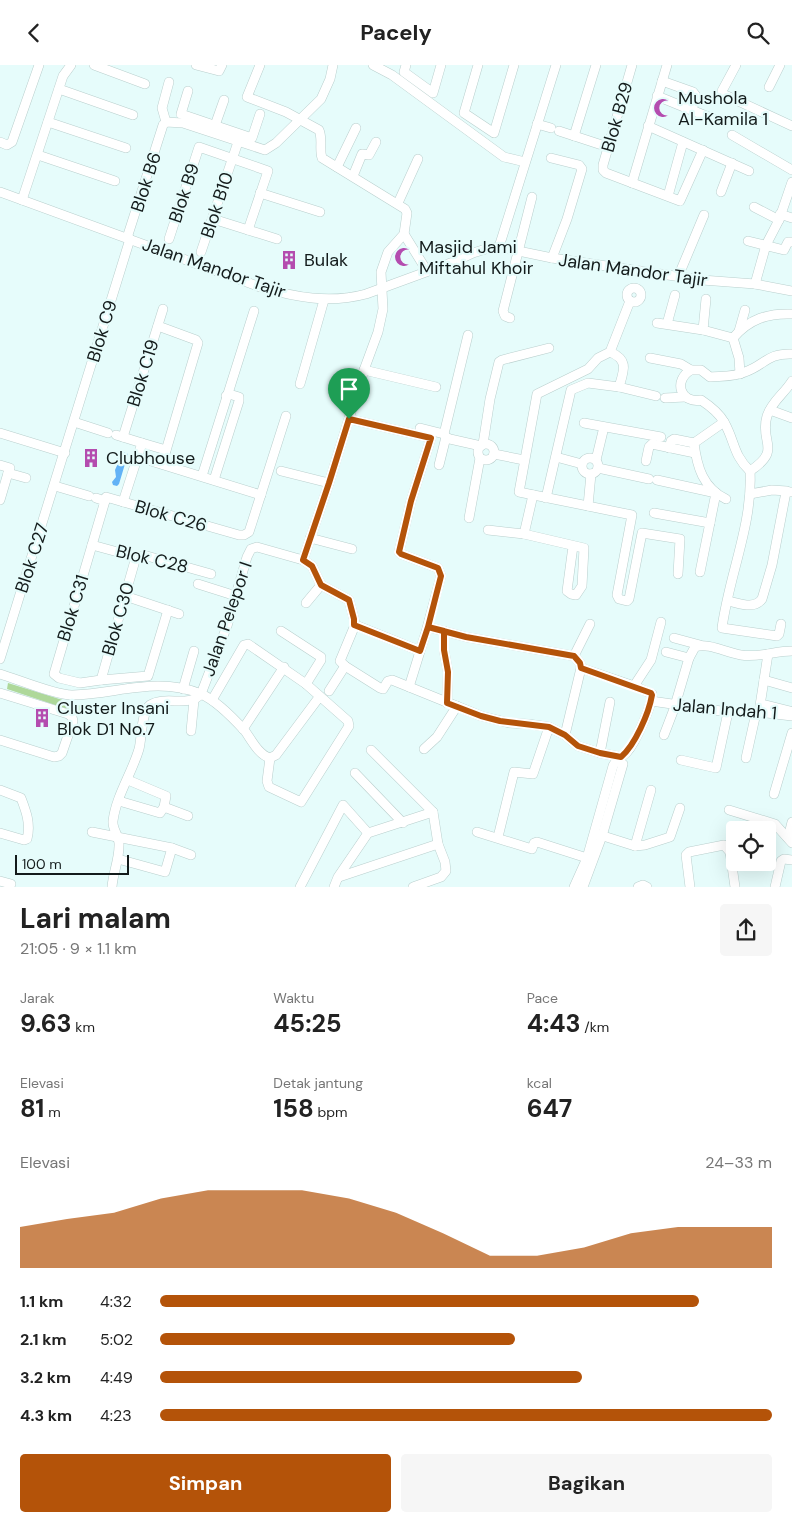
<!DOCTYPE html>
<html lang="id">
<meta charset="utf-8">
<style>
:root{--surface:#fff;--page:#f6f6f6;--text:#222;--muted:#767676;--accent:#b45309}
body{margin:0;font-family:"DM Sans",sans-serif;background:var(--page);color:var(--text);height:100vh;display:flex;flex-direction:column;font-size:19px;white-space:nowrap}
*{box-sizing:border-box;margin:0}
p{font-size:16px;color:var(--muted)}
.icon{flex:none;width:28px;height:28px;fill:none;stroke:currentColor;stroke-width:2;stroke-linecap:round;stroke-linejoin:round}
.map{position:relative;height:822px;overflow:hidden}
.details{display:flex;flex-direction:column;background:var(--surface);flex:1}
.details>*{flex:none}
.buttons{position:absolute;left:726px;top:756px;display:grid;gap:10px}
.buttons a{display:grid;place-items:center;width:50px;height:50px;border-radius:5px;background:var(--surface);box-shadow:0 5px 20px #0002;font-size:25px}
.scale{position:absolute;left:15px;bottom:12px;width:114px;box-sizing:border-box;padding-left:5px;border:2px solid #131b1b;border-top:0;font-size:14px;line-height:18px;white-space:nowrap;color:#131b1b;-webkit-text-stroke:4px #e6fcfb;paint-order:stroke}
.pin{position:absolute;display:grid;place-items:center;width:42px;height:42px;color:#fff;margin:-51px -21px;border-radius:50% 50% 50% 0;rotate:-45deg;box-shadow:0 0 5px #0007}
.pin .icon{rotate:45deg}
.round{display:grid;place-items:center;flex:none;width:52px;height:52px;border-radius:5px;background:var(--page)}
.summary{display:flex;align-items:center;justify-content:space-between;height:85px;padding:0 20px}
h1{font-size:28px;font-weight:700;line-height:38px}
.metrics{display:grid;grid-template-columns:repeat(3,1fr);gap:8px;height:85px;padding:5px 20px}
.metrics div{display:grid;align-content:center}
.metrics b{font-size:25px;font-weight:700}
.metrics small{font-size:14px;font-weight:400}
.metrics p{font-size:14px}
.chart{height:140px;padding:10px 20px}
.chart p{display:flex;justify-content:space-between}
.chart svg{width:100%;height:90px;margin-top:5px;fill:var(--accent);opacity:.7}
.button{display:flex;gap:10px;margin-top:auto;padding:10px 20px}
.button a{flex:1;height:58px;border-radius:5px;background:var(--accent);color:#fff;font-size:20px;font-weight:700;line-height:58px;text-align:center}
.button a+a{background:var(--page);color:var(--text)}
ul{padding:0 20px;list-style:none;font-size:16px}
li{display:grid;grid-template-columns:80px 60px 1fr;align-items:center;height:38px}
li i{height:12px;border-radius:6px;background:var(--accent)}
header{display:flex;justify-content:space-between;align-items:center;height:65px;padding:0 20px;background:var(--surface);font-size:22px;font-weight:700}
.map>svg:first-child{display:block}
.green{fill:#aed89a}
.water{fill:#62b2f6}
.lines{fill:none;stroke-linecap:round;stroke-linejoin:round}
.minor-casing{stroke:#b9cfcd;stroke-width:10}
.minor{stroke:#fff;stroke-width:9}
.route-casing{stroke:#fff;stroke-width:10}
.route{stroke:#b45309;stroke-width:6}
.labels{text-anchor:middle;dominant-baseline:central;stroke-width:4.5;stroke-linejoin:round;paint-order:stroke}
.poi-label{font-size:18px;fill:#131b1b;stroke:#e6fcfb;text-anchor:start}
.street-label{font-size:18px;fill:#131b1b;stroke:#e6fcfb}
</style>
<header><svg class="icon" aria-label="back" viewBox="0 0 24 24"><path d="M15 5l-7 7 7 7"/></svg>Pacely<svg class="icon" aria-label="search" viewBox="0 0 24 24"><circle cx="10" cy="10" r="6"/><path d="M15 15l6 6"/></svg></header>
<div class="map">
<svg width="792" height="822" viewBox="0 0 792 822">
<rect width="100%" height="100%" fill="#e6fcfb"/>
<path class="green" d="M8,618L82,641V649L7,624Z"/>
<path class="water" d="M120,386L128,389L119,419L117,421L113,420L112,417L116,412L115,405L119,396L117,393Z"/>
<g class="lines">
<g class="minor-casing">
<g id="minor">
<path d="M94,0L145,19"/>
<path d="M196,0L219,6L222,0"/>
<path d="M373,0L392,10L504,92L525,97"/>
<path d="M406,0L404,7L433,28L441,0"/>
<path d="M478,0L464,48L494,68L514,0"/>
<path d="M632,0L603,100V105L606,108L680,136L703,85"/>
<path d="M736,0L722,26L723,29L792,61"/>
<path d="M662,16L693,27L696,31L692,45"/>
<path d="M769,22L780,0"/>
<path d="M59,24L133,50"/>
<path d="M188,26L181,49L252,73L260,49"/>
<path d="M657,31L716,55"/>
<path d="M48,57L126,83"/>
<path d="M166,57L162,43L169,17"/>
<path d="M537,59L551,63"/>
<path d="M648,61L749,106"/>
<path d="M213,66L224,35"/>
<path d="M559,66L608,82"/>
<path d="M732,70L792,105"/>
<path d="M574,71L596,0"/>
<path d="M0,77L7,80L12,77L39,0"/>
<path d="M38,90L115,116"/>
<path d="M551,93L579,100L582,104L567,154L552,193"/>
<path d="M337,102L356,63"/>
<path d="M353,111L362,89L369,90L376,77"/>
<path d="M632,118L667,0"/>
<path d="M0,127L260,222C295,232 329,239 366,229L456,196L473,188L489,183L499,182L552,193L702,215L755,219L792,226"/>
<path d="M721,127L732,98"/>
<path d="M260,128L320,147"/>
<path d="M668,131L683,77"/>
<path d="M22,135L63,11L71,0"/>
<path d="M398,138L418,94"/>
<path d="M754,142L779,155"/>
<path d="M780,149L792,153"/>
<path d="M213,154L277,174"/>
<path d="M404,169L427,206"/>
<path d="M127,173L163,60L166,57L183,58L265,85L276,78L321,34L330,14L333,0"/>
<path d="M169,174L199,82L268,106L248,165"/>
<path d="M748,176L784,185L788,177H792"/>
<path d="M499,182L556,0"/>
<path d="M201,187L238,77"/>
<path d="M678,212L704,150"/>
<path d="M755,219L766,180L779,155L792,117"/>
<circle cx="634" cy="230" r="7"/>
<path d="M630,236L610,287L598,293L588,304L537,329L519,427L632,450L617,530L619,534L627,536L629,534L642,468L680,474L678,509"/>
<path d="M510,253L505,251L503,246L532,132"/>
<path d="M657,258L703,265L733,273"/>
<path d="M667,259L675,230"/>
<path d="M158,261L196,275L198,278L162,399"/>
<path d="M703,265L706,234"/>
<path d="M739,266L745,245"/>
<path d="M468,270L444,369L446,372L450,374L481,381"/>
<path d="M610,287C629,295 624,305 619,322"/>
<path d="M792,289C767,288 765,300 745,307C735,312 721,311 710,312L701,305H691C673,315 680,339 701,335C710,341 719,348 724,357C735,376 733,390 750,406C783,384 759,378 767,351C772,336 784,329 792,316"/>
<path d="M650,293L681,299L691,305"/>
<path d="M364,305L436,322"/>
<path d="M740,309L739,293L733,273C749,254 768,248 792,249"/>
<path d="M300,319L324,235"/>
<path d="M665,333L685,332"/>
<path d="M770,345L792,353"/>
<path d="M349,354L431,373L411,436L399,487L401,489L438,503L441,511L426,567L409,622"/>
<path d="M74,357L108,368"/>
<path d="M724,357L694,378C697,402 703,423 726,434"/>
<path d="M584,358L661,372"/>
<path d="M420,363L444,369"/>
<path d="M0,368L65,388"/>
<path d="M116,370L142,378L123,437"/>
<path d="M123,372L163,244"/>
<path d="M142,378L166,385"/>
<circle cx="486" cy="387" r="8"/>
<path d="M483,379L490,334L499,297L502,295L549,283"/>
<path d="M669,383L671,376L674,374L694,378"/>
<path d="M494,389L524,395"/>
<path d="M138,392L261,430"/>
<path d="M556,392L582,399"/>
<circle cx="590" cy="401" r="8"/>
<path d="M596,395L604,362"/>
<path d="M646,396L649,382L652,379L695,388"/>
<path d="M0,400L10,403L8,408L26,413"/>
<path d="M439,400L446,372"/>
<path d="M598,403L649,414"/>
<path d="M281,406L329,418"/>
<path d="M750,406C753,459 729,510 722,563L777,571L779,569L781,559"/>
<path d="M202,411L254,246"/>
<path d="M214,415L239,336V332L229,329L226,331"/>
<path d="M657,415L716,428L700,507"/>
<path d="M55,421L89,431"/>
<path d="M750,429L772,425L787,426"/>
<path d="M96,433L105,436L54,609L59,613L80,618L101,615L148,611L168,545"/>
<path d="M546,433L571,325L588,318L619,322L656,331"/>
<path d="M0,435L8,408"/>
<path d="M105,436L106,432L239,470H244L249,467L286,351"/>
<path d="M588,441L591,409"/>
<path d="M654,448L710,458"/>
<path d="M469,453L480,393"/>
<path d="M488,465L524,469L584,483L582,521L576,530L571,529L567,526L573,481"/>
<path d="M524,469L533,430"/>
<path d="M310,473L352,484"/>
<path d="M92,480L136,492L147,491L211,509"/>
<path d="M303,495L312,501L321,520L349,535L354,554L355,560L420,586"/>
<path d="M198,519L236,531"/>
<path d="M125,531L179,549"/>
<path d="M728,536C739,538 754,545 762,534L772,500L786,427H792"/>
<path d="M306,538L321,520"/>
<path d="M355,560L340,596L345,601L380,623L383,624L388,616L392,615L481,651L509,658L528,659L549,662L565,670L578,681L600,688L621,692"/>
<path d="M428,562L466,572L574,591L580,598L581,603L634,621L652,629C652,641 635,678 627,687C622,692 616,694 613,701L587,793L574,822"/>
<path d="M281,566L321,592V595L306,619"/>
<path d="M444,566V585L448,607L447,638"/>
<path d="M674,573L700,580"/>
<path d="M666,587L689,593"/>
<path d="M574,591L590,559"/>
<path d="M0,594L130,174"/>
<path d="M0,609C17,614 57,631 73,630C117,629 157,611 201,629C215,635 235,655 245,666C252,676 259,690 270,693"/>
<path d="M101,615L136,492"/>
<path d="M764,615L792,623"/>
<path d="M634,621L651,595L661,557"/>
<path d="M183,624L194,586"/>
<path d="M329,626L345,601"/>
<path d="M0,628L68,649L72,652L73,656L62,688L59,691L54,692L0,675"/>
<path d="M212,635L244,580L248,579L306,619L348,656L349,661L301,737L269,722L267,716L270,693L276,690L320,631"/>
<path d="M651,636L728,647H759L792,651"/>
<path d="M766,640L790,646"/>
<path d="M759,647L768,589"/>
<path d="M243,664L284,602"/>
<path d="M191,666L194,635"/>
<path d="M565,670L581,603"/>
<path d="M664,670L674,644L689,593L695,582C709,577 726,588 741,590C758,593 775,586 792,586"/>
<path d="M424,684L437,672L457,641"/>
<path d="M371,685L433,747L438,779L445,797L446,806L441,812L413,822"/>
<path d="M600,688L610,637"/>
<path d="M746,693L756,648"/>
<path d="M681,695L716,703L728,647"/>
<path d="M355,708L403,758"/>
<path d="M0,725L21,733C26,746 31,759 27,774L24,775L0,768"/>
<path d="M774,729L792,668"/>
<path d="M119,736L160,748L164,742L166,731L128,715"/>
<path d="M164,742L188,751"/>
<path d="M729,745L775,759L792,778"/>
<path d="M92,767L172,783L191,790"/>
<path d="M477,767L532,784L534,778L537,777L587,793"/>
<path d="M368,768L433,747"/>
<path d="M597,769L635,781L651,725"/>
<path d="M498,772L514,707L533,709L549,662"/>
<path d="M788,773L792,757"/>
<path d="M635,781L645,780L670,772L680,743"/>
<path d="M118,794L165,807L172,783"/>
<path d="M339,812L438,779"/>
<path d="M0,816L11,819"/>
<path d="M112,822C113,808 119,795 119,781C120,771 112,765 113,756C116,731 132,708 139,684C142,673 141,647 150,640C165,630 189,643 201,629L227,561L247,492L251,484L257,482L303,495L329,418L364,305L378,267L383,244L381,207L388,187L404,169L407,148L405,144L322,93C319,84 323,74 319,65L286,47L247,32L260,0"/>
<path d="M300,822L343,740L368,768L338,812L334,822"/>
<path d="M583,822L602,771L623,699"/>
<path d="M638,822L643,820L647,822"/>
<path d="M690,822L686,790L689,787L724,780L730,787L735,822"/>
<path d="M775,822L781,796L784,794L792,795"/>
</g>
</g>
<use href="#minor" class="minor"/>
</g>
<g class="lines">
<g class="route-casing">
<path id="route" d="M349,354L329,418L303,495L312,501L321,520L349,535L354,554V560L420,586L428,562L466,572L574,591L580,598L581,603L651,628L652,630C649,648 635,680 621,692L600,688L578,681L565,670L549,662L500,656L481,651L447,638L448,607L444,585V566L428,562L441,511L438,503L401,489L399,487L411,436L431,373L349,354"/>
</g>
<use href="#route" class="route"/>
</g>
<defs>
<g id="mosque-bare" transform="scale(1.5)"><path d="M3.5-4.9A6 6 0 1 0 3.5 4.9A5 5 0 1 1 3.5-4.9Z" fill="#b44caf" stroke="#e6fcfb" stroke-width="2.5" paint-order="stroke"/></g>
<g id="building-bare" transform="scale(1.5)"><path d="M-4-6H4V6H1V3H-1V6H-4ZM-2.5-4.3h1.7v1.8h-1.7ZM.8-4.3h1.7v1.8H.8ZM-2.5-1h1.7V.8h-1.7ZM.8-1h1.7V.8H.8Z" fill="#b44caf" stroke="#e6fcfb" stroke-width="2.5" paint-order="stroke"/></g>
</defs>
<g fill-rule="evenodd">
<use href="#mosque-bare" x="663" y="43"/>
<use href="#mosque-bare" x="404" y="192"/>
<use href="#building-bare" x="289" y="195"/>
<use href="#building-bare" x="91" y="393"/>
<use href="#building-bare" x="42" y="653"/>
</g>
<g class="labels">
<g class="poi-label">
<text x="678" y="33">Mushola<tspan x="678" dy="21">Al-Kamila 1</tspan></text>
<text x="419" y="182">Masjid Jami<tspan x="419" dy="21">Miftahul Khoir</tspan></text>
<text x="304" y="195">Bulak</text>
<text x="106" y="393">Clubhouse</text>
<text x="57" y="643">Cluster Insani<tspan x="57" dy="21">Blok D1 No.7</tspan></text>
</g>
<g class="street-label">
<text transform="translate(617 52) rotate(-74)">Blok B29</text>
<text transform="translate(146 117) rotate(-72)">Blok B6</text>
<text transform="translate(184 128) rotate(-72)">Blok B9</text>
<text transform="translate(217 140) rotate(-72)">Blok B10</text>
<text transform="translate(214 203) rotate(19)">Jalan Mandor Tajir</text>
<text transform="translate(633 205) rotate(8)">Jalan Mandor Tajir</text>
<text transform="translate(102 266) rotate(-73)">Blok C9</text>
<text transform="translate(143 308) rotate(-73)">Blok C19</text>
<text transform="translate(171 451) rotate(16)">Blok C26</text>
<text transform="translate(32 493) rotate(-72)">Blok C27</text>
<text transform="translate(152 494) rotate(13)">Blok C28</text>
<text transform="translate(73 543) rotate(-73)">Blok C31</text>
<text transform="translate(118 554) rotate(-74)">Blok C30</text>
<text transform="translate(227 554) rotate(-71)">Jalan Pelepor I</text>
<text transform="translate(725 644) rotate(5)">Jalan Indah 1</text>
</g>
</g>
</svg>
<div class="buttons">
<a><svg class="icon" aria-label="locate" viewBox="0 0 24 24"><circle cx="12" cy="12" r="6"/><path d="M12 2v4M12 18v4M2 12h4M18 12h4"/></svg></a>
</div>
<div class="scale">100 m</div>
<div class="pin" style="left:349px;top:354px;background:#1e9e55"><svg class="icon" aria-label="arrive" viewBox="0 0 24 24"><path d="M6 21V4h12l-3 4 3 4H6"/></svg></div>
</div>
<section class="details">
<div class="summary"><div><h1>Lari malam</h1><p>21:05 · 9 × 1.1 km</p></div><a class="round"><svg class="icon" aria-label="share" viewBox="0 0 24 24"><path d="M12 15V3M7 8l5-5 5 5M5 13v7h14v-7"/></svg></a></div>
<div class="metrics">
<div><p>Jarak</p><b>9.63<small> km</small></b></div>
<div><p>Waktu</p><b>45:25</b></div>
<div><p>Pace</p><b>4:43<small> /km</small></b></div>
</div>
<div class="metrics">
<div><p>Elevasi</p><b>81<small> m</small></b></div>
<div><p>Detak jantung</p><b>158<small> bpm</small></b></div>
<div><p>kcal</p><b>647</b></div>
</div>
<div class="chart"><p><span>Elevasi</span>24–33 m</p>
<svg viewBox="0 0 160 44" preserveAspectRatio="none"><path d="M0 44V24L10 20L20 17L30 10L40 6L50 6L60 6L70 10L80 17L90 27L100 38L110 38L120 34L130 27L140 24L150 24L160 24V44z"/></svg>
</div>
<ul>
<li><b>1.1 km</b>4:32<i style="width:88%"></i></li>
<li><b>2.1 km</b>5:02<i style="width:58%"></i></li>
<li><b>3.2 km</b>4:49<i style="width:69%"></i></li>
<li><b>4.3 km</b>4:23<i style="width:100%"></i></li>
</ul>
<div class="button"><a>Simpan</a><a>Bagikan</a></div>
</section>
